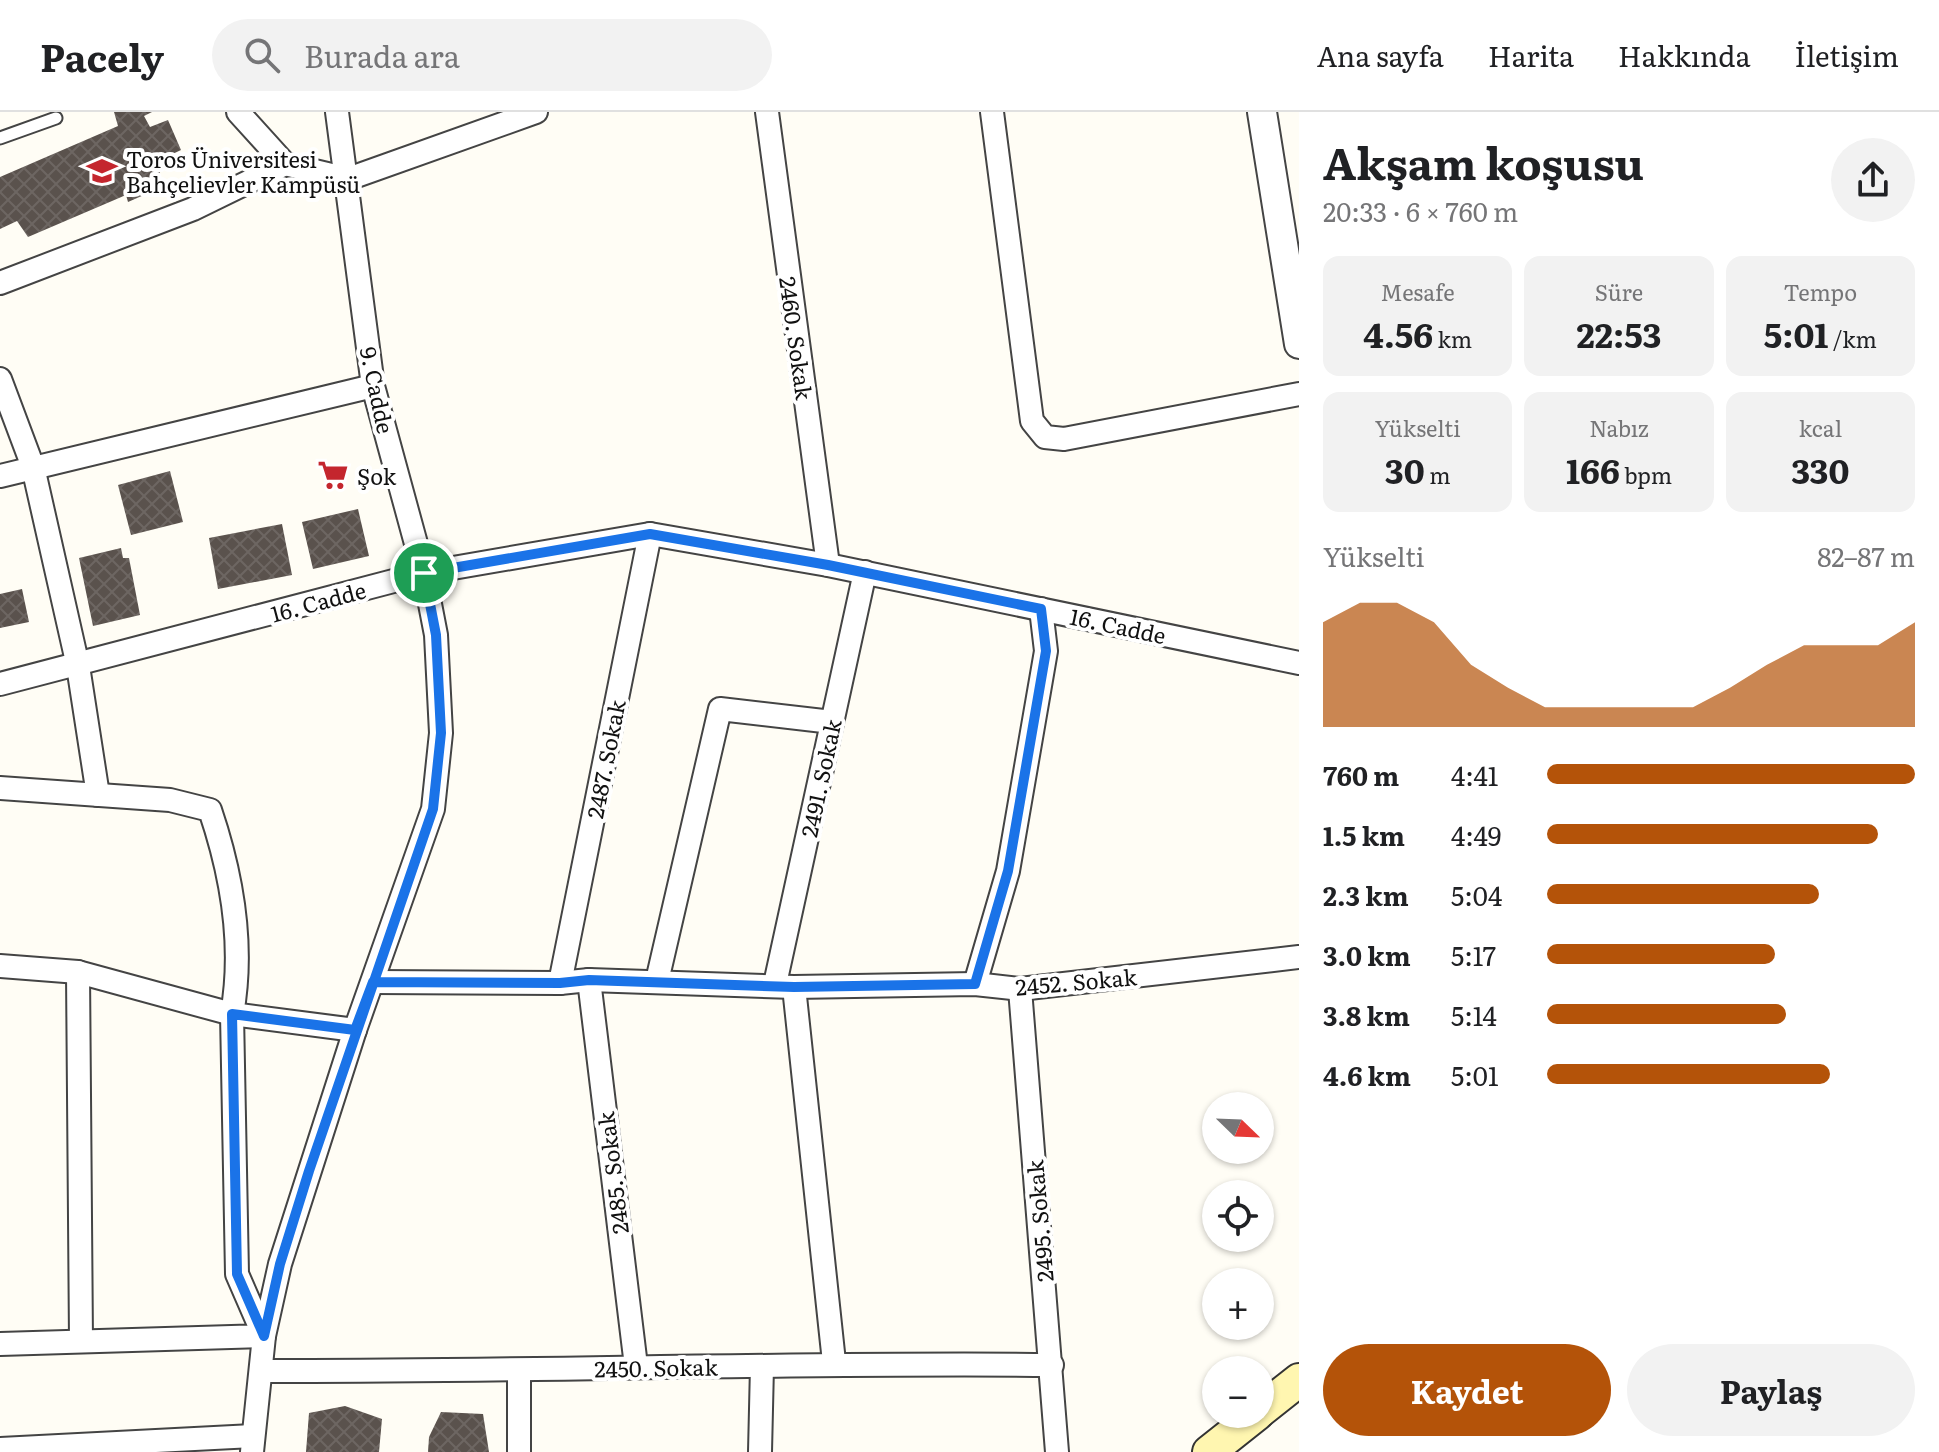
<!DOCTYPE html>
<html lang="tr">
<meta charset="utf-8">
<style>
:root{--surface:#fff;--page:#f2f2f2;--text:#202124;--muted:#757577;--line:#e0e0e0;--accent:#b45309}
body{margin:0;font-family:Literata,serif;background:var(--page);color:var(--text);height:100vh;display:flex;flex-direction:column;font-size:30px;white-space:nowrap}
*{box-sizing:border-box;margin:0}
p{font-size:26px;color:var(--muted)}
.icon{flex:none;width:44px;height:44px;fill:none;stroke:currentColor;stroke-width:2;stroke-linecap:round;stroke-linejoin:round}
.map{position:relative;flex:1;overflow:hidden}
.drawer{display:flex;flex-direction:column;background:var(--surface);width:640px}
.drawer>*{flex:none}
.needle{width:52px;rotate:113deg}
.buttons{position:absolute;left:1202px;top:980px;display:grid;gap:16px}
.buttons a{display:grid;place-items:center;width:72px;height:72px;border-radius:50%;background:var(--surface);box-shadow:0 2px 6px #0004;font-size:40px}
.pin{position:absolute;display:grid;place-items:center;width:68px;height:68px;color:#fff;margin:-34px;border:4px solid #fff;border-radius:50%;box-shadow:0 2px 8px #0007}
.round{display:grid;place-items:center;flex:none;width:84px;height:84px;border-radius:42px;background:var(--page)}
.head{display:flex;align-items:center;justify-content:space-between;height:136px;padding:0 24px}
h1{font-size:44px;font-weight:700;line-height:60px}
.stats{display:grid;grid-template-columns:repeat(3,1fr);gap:12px;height:136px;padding:8px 24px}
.stats div{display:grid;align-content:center;border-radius:16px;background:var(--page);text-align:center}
.stats b{font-size:34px;font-weight:700}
.stats small{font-size:22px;font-weight:400}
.stats p{font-size:22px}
.chart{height:224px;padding:16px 24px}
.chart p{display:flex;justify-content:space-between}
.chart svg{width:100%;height:144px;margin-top:8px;fill:var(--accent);opacity:.7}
.primary-button{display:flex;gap:16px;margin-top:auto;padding:16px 24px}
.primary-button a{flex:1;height:92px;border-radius:48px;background:var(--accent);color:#fff;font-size:32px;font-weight:700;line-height:92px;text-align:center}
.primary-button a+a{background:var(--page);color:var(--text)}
ul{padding:0 24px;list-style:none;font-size:26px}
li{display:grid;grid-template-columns:128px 96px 1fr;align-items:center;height:60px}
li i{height:20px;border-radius:10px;background:var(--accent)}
header{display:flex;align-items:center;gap:48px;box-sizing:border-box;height:112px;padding:0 40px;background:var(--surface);border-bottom:2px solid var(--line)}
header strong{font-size:38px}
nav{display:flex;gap:44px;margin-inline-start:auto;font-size:28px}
.search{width:560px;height:72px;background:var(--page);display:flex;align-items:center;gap:20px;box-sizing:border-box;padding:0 28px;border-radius:44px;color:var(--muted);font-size:30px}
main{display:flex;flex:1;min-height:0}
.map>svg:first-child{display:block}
.building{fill:url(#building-cross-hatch)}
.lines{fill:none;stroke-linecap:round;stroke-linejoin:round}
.service-casing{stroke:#444;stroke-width:15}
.minor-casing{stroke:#444;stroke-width:26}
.tertiary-casing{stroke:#444;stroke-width:32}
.secondary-casing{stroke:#333;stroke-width:36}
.service{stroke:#fff;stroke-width:11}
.minor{stroke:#fff;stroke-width:22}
.tertiary{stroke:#fff;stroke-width:28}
.secondary{stroke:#fff6b0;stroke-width:32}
.route-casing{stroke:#fff;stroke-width:16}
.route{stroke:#1a73e8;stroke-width:10}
.labels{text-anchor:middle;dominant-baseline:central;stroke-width:8;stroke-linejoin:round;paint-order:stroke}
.poi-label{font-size:22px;fill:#111;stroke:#fff;text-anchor:start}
.street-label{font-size:22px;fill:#111;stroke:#fff}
</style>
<header>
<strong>Pacely</strong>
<div class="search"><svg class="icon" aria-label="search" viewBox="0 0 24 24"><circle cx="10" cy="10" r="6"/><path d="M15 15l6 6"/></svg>Burada ara</div>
<nav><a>Ana sayfa</a><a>Harita</a><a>Hakkında</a><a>İletişim</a></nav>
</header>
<main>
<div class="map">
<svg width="1299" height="1340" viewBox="0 0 1299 1340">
<defs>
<pattern id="building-cross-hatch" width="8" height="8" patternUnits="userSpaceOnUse" patternTransform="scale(2)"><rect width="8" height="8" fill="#5a524d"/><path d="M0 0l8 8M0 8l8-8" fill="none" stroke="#6d6662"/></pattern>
</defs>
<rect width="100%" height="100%" fill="#fffdf5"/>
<g class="building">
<path d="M114,0H152L144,4L150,15L168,8L181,38L164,46L168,57L161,58L151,80L128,90L126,83L28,125L17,109L0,117V65L118,14Z"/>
<path d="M170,359L183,410L131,423L118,373Z"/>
<path d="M358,397L369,444L313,457L302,410Z"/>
<path d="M282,412L292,463L218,477L209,426Z"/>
<path d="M121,436L123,446H129L140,503L93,514L79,446Z"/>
<path d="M22,477L29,510L0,516V482Z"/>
<path d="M345,1294L382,1307L379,1340H306L309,1301Z"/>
<path d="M441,1300L483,1302L489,1340H428L429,1325Z"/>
</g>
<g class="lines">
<g class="service-casing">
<path id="service" d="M0,26L56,6"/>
</g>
<g class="minor-casing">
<g id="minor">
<path d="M238,0L285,52L348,67L536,0"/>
<path d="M767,0L828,453"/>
<path d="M992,0L1032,309L1045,325L1064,327L1299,282"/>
<path d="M0,171L193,97L285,52"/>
<path d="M0,267L33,355L78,554L98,683"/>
<path d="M0,364L373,274"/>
<path d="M0,572L424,461L650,422L828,453L1299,551"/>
<path d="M0,676L170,688L210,698C232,763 244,835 232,902L237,1162L264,1224L0,1232"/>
<path d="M0,854L78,860L232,902L355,918"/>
<path d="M78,860L81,1229"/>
<path d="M589,868L636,1254"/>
<path d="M657,869L720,597L832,610"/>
<path d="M373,870L560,871L589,868L794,875L975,872L1020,877L1299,845"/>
<path d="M560,871L650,422"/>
<path d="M775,872L865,460"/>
<path d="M975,872L1008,759L1046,539L1041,497"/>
<path d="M794,875L834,1250"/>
<path d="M1020,877L1057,1340"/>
<path d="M261,1259C525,1260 788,1250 1052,1253"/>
<path d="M0,1337L253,1324"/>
<path d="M252,1340L264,1224L280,1152L355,918L433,697L441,621L436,523L424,461L373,274L337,0"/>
<path d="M519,1340V1260"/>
<path d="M760,1340L762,1254"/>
</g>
</g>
<g class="tertiary-casing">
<path id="tertiary" d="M1262,0L1299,232"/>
</g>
<g class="secondary-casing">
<g id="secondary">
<path d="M1260,1299L1299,1268"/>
<path d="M1209,1340L1257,1302"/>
</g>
</g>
<use href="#service" class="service"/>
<use href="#minor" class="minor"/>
<use href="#tertiary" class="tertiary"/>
<use href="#secondary" class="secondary"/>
</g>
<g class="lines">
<g class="route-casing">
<path id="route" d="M424,461L436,523L441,621L433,697L309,1059L280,1152L264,1224L237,1162L232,902L355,918L373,870L560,871L589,868L794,875L975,872L1008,759L1046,539L1041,497L828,453L650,422L424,461"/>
</g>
<use href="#route" class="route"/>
</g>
<defs>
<g id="university-bare" transform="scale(2.4)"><path d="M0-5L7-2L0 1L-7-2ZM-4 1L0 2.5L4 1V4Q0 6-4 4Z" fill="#c4262e" stroke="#fff" stroke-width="2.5" paint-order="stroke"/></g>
<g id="supermarket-bare" transform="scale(2.4)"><path d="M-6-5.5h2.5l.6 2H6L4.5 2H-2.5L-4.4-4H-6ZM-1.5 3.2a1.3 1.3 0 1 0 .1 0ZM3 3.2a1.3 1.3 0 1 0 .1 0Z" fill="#c4262e" stroke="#fff" stroke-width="2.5" paint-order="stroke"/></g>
</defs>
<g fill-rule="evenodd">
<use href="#university-bare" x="102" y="59"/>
<use href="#supermarket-bare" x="333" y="363"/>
</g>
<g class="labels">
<g class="poi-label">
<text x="126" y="46">Toros Üniversitesi<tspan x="126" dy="25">Bahçelievler Kampüsü</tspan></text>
<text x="357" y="363">Şok</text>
</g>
<g class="street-label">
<text transform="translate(797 226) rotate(82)">2460. Sokak</text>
<text transform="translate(378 278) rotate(78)">9. Cadde</text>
<text transform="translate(318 489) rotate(-15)">16. Cadde</text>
<text transform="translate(1118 513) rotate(12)">16. Cadde</text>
<text transform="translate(605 647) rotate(-79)">2487. Sokak</text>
<text transform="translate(820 666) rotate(-78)">2491. Sokak</text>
<text transform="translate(1076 869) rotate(-5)">2452. Sokak</text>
<text transform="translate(612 1061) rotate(-97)">2485. Sokak</text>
<text transform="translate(1039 1109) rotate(-95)">2495. Sokak</text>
<text transform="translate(656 1255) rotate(-1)">2450. Sokak</text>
</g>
</g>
</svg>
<div class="buttons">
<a><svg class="needle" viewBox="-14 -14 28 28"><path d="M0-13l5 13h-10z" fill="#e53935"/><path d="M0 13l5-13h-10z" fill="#757577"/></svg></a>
<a><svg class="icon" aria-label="locate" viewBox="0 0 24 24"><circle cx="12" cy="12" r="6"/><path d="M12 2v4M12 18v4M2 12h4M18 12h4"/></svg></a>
<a>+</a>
<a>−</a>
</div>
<div class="pin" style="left:424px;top:461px;background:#1e9e55"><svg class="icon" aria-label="arrive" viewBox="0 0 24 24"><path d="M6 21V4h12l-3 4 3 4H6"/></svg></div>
</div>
<section class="drawer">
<div class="head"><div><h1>Akşam koşusu</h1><p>20:33 · 6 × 760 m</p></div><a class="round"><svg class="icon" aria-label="share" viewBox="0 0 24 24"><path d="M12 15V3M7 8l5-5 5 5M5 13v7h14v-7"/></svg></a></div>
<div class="stats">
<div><p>Mesafe</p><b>4.56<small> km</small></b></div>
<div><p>Süre</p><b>22:53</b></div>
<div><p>Tempo</p><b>5:01<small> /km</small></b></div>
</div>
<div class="stats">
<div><p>Yükselti</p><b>30<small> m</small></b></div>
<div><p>Nabız</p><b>166<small> bpm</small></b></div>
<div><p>kcal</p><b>330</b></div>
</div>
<div class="chart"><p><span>Yükselti</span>82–87 m</p>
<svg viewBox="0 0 160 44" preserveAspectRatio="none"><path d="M0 44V12L10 6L20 6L30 12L40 25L50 32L60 38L70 38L80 38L90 38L100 38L110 32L120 25L130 19L140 19L150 19L160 12V44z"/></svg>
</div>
<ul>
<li><b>760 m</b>4:41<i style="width:100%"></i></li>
<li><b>1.5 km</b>4:49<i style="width:90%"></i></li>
<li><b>2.3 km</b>5:04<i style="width:74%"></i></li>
<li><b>3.0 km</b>5:17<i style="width:62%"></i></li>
<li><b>3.8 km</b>5:14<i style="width:65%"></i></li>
<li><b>4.6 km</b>5:01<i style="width:77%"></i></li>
</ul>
<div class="primary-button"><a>Kaydet</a><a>Paylaş</a></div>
</section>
</main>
